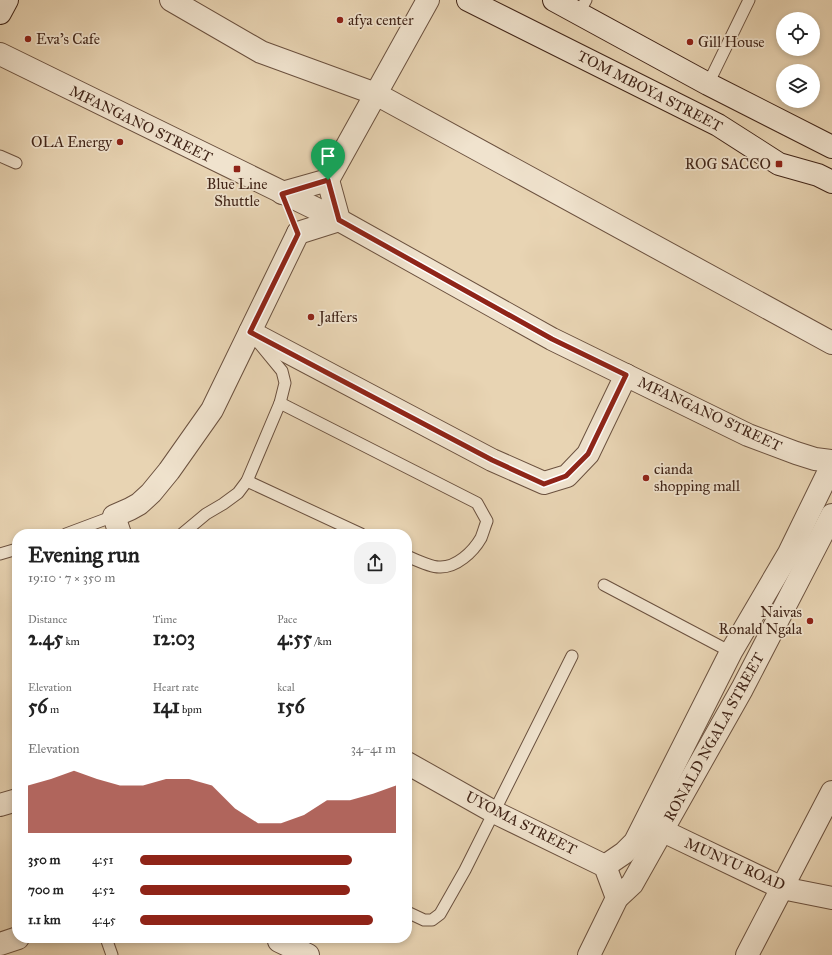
<!DOCTYPE html>
<meta charset="utf-8">
<style>
:root{--surface:#fff;--page:#f2f2f2;--text:#222;--muted:#767676;--accent:#8f2418}
body{margin:0;font-family:"IM FELL Great Primer",serif;background:var(--page);color:var(--text);height:100vh;display:flex;flex-direction:column;font-size:15px;white-space:nowrap}
*{box-sizing:border-box;margin:0}
p{font-size:13px;color:var(--muted)}
.icon{flex:none;width:22px;height:22px;fill:none;stroke:currentColor;stroke-width:2;stroke-linecap:round;stroke-linejoin:round}
.map{position:relative;flex:1;overflow:hidden}
.sheet{position:absolute;left:12px;top:529px;width:400px;height:414px;display:flex;flex-direction:column;background:var(--surface);border-radius:16px;box-shadow:0 2px 6px #0003}
.sheet>*{flex:none}
.fabs{position:absolute;left:776px;top:12px;display:grid;gap:8px}
.fabs a{display:grid;place-items:center;width:44px;height:44px;border-radius:50%;background:var(--surface);box-shadow:0 2px 6px #0003;font-size:20px}
.pin{position:absolute;display:grid;place-items:center;width:34px;height:34px;color:#fff;margin:-41px -17px;border-radius:50% 50% 50% 0;rotate:-45deg;box-shadow:0 0 4px #0007}
.pin .icon{rotate:45deg}
.round{display:grid;place-items:center;flex:none;width:42px;height:42px;border-radius:16px;background:var(--page)}
.head{display:flex;align-items:center;justify-content:space-between;height:68px;padding:0 16px}
h1{font-size:22px;font-weight:700;line-height:30px}
.metrics{display:grid;grid-template-columns:repeat(3,1fr);gap:6px;height:68px;padding:4px 16px}
.metrics div{display:grid;align-content:center}
.metrics b{font-size:20px;font-weight:700}
.metrics small{font-size:11px;font-weight:400}
.metrics p{font-size:11px}
.chart{height:112px;padding:8px 16px}
.chart p{display:flex;justify-content:space-between}
.chart svg{width:100%;height:72px;margin-top:4px;fill:var(--accent);opacity:.7}
ul{padding:0 16px;list-style:none;font-size:13px}
li{display:grid;grid-template-columns:64px 48px 1fr;align-items:center;height:30px}
li i{height:10px;border-radius:5px;background:var(--accent)}
.map>svg:first-child{display:block}
.lines{fill:none;stroke-linecap:round;stroke-linejoin:round}
.service-casing{stroke:#6b513f;stroke-width:13}
.minor-casing{stroke:#6b513f;stroke-width:24}
.tertiary-casing{stroke:#6b513f;stroke-width:24}
.secondary-casing{stroke:#412518;stroke-width:24}
.service{stroke:#f0e3ce;stroke-width:11}
.minor{stroke:#f0e3ce;stroke-width:22}
.tertiary{stroke:#f0e3ce;stroke-width:22}
.secondary{stroke:#f0e3ce;stroke-width:22}
.route-casing{stroke:#fff;stroke-width:8}
.route{stroke:#8f2418;stroke-width:5}
.poi-dot{fill:#8f2418;stroke:#f0e3ce;stroke-width:1.5}
.labels{text-anchor:middle;dominant-baseline:central;stroke-width:3.5;stroke-linejoin:round;paint-order:stroke}
.poi-label{font-size:15px;fill:#412518;stroke:#f0e3ce;text-anchor:start}
.street-label{font-size:15px;fill:#412518;stroke:#f0e3ce}
</style>
<div class="map">
<svg width="832" height="955" viewBox="0 0 832 955">
<rect width="100%" height="100%" fill="#e8d4b3"/>
<filter id="stains"><feTurbulence type="fractalNoise" baseFrequency=".005" numOctaves="4"/><feColorMatrix values="0 0 0 0 .2 0 0 0 0 .09 0 0 0 0 .02 0 0 0 .5 -.17"/></filter>
<radialGradient id="worn" r=".72"><stop offset=".6" stop-color="#630" stop-opacity="0"/><stop offset="1" stop-color="#630" stop-opacity=".3"/></radialGradient>
<g class="lines">
<g class="service-casing">
<g id="service">
<path d="M579,13L586,0"/>
<path d="M708,84L749,0"/>
<path d="M0,156L16,163"/>
<path d="M280,403L477,503L487,521C485,526 483,533 481,538C473,552 456,568 439,567C430,567 416,560 407,556"/>
<path d="M247,481L361,534"/>
<path d="M66,534L114,516"/>
<path d="M182,534L206,514L223,504L238,493L247,481L280,403L285,383L282,371L258,342"/>
<path d="M0,554L17,549"/>
<path d="M604,585L731,652"/>
<path d="M407,912L424,920H432L440,914L465,870L572,656"/>
<path d="M106,938L112,955"/>
</g>
</g>
<g class="minor-casing">
<g id="minor">
<path d="M171,0L261,52L376,94L832,343"/>
<path d="M0,54L339,220L552,339L748,435L796,453L815,459L832,461"/>
<path d="M328,180L428,0"/>
<path d="M328,180L339,220"/>
<path d="M282,193L328,180"/>
<path d="M298,233L339,220"/>
<path d="M250,332L492,460L544,483L567,476L588,454L626,375"/>
<path d="M120,534L114,516L130,509L139,504L151,493L169,471L212,410L298,233"/>
<path d="M663,831L782,888L832,898"/>
<path d="M279,941L308,955"/>
<path d="M0,944L18,938"/>
<path d="M747,955L832,792"/>
</g>
</g>
<g class="tertiary-casing">
<g id="tertiary">
<path d="M407,763L494,812L605,866L617,898"/>
<path d="M0,805L17,800"/>
<path d="M605,866L624,853L635,842L731,652L789,553L832,465"/>
<path d="M589,955L617,898L632,884L742,689L832,515"/>
</g>
</g>
<g class="secondary-casing">
<g id="secondary">
<path d="M468,0L718,125L779,164L818,175L832,182"/>
<path d="M554,0L708,84L832,147"/>
<path d="M0,13L7,0"/>
</g>
</g>
<use href="#service" class="service"/>
<use href="#minor" class="minor"/>
<use href="#tertiary" class="tertiary"/>
<use href="#secondary" class="secondary"/>
</g>
<g class="lines">
<g class="route-casing">
<path id="route" d="M328,180L339,220L552,339L626,375L588,454L566,476L544,484L492,460L250,332L298,234L282,194Z"/>
</g>
<use href="#route" class="route"/>
</g>
<g class="poi-dot">
<circle cx="340" cy="20" r="4"/>
<circle cx="28" cy="39" r="4"/>
<circle cx="690" cy="42" r="4"/>
<circle cx="120" cy="142" r="4"/>
<rect x="775" y="160" width="8" height="8" rx="2"/>
<rect x="233" y="165" width="8" height="8" rx="2"/>
<circle cx="311" cy="317" r="4"/>
<circle cx="646" cy="478" r="4"/>
<circle cx="810" cy="621" r="4"/>
</g>
<g class="labels">
<g class="poi-label">
<text x="348" y="20">afya center</text>
<text x="36" y="39">Eva’s Cafe</text>
<text x="698" y="42">Gill House</text>
<text x="112" y="142" text-anchor="end">OLA Energy</text>
<text x="771" y="164" text-anchor="end">ROG SACCO</text>
<text x="237" y="184" text-anchor="middle">Blue Line<tspan x="237" dy="17">Shuttle</tspan></text>
<text x="319" y="317">Jaffers</text>
<text x="654" y="469">cianda<tspan x="654" dy="17">shopping mall</tspan></text>
<text x="802" y="612" text-anchor="end">Naivas<tspan x="802" dy="17">Ronald Ngala</tspan></text>
</g>
<g class="street-label">
<text transform="translate(650 91) rotate(27)">TOM MBOYA STREET</text>
<text transform="translate(141 124) rotate(26)">MFANGANO STREET</text>
<text transform="translate(710 414) rotate(25)">MFANGANO STREET</text>
<text transform="translate(714 737) rotate(-61)">RONALD NGALA STREET</text>
<text transform="translate(521 823) rotate(27)">UYOMA STREET</text>
<text transform="translate(735 864) rotate(24)">MUNYU ROAD</text>
</g>
</g>
<rect width="100%" height="100%" filter="url(#stains)"/>
<rect width="100%" height="100%" fill="url(#worn)"/>
</svg>
<div class="fabs">
<a><svg class="icon" aria-label="locate" viewBox="0 0 24 24"><circle cx="12" cy="12" r="6"/><path d="M12 2v4M12 18v4M2 12h4M18 12h4"/></svg></a>
<a><svg class="icon" aria-label="layers" viewBox="0 0 24 24"><path d="M12 4l9 5-9 5-9-5zM3 14l9 5 9-5"/></svg></a>
</div>
<div class="pin" style="left:328px;top:180px;background:#1e9e55"><svg class="icon" aria-label="arrive" viewBox="0 0 24 24"><path d="M6 21V4h12l-3 4 3 4H6"/></svg></div>
<section class="sheet">
<div class="head"><div><h1>Evening run</h1><p>19:10 · 7 × 350 m</p></div><a class="round"><svg class="icon" aria-label="share" viewBox="0 0 24 24"><path d="M12 15V3M7 8l5-5 5 5M5 13v7h14v-7"/></svg></a></div>
<div class="metrics">
<div><p>Distance</p><b>2.45<small> km</small></b></div>
<div><p>Time</p><b>12:03</b></div>
<div><p>Pace</p><b>4:55<small> /km</small></b></div>
</div>
<div class="metrics">
<div><p>Elevation</p><b>56<small> m</small></b></div>
<div><p>Heart rate</p><b>141<small> bpm</small></b></div>
<div><p>kcal</p><b>156</b></div>
</div>
<div class="chart"><p><span>Elevation</span>34–41 m</p>
<svg viewBox="0 0 160 44" preserveAspectRatio="none"><path d="M0 44V15L10 11L20 6L30 11L40 15L50 15L60 11L70 11L80 15L90 29L100 38L110 38L120 33L130 24L140 24L150 20L160 15V44z"/></svg>
</div>
<ul>
<li><b>350 m</b>4:51<i style="width:83%"></i></li>
<li><b>700 m</b>4:52<i style="width:82%"></i></li>
<li><b>1.1 km</b>4:45<i style="width:91%"></i></li>
</ul>
</section>
</div>
